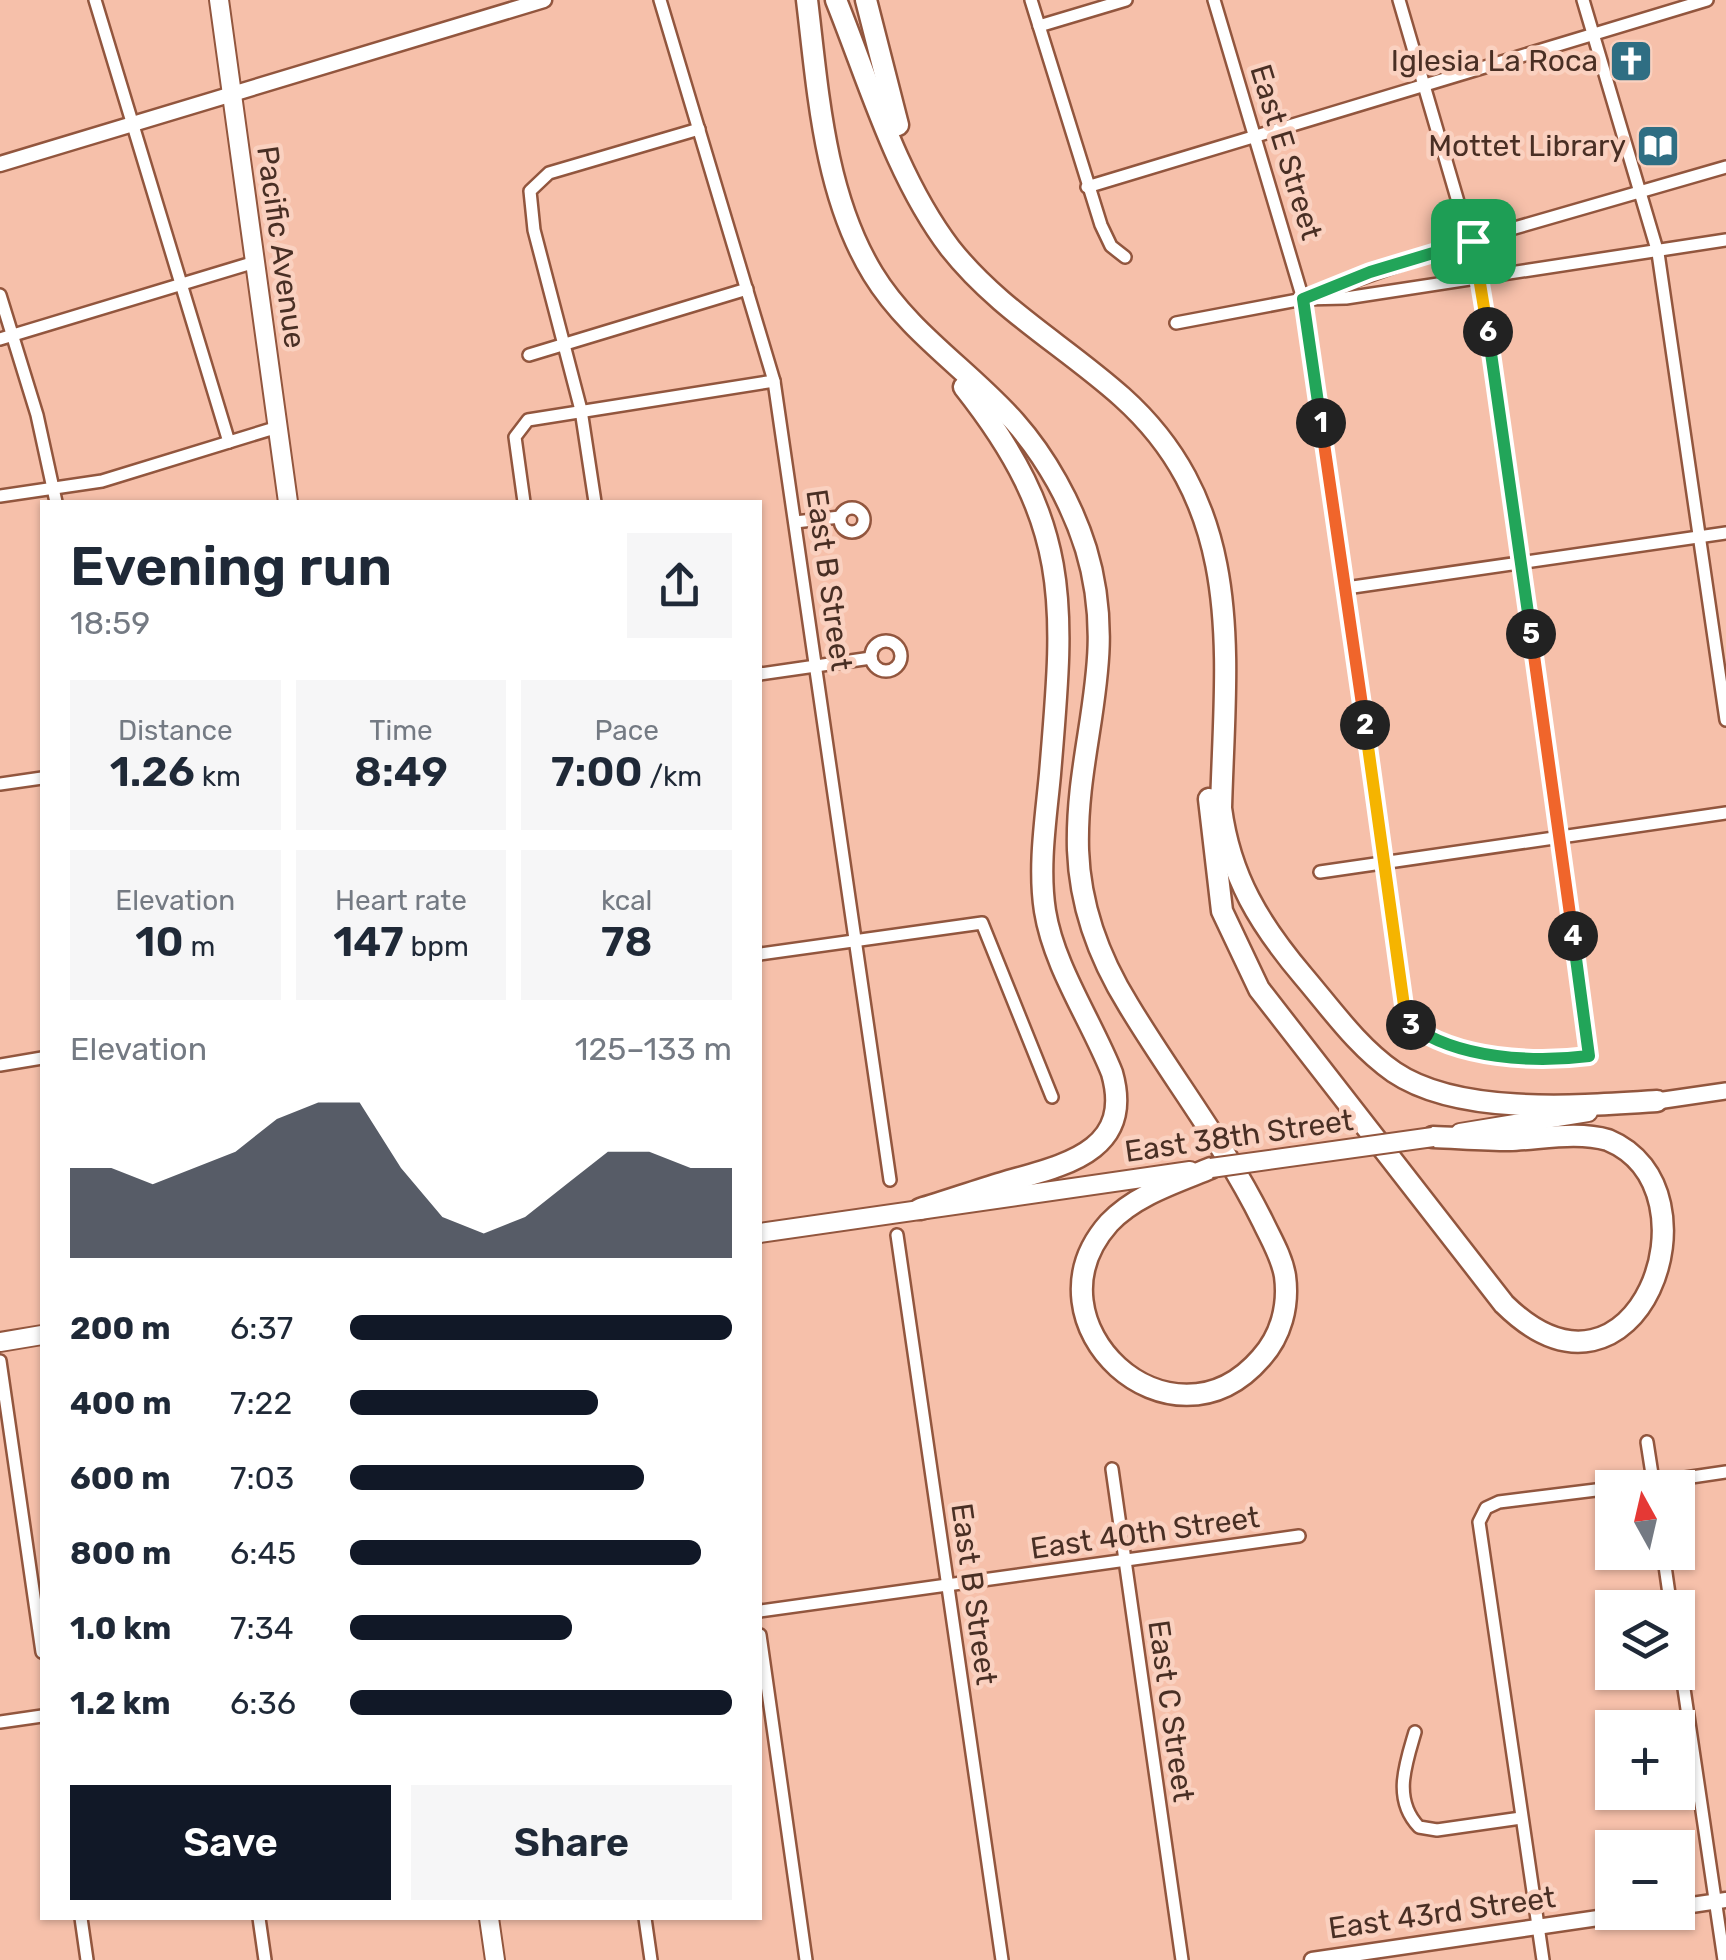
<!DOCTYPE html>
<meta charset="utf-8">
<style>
:root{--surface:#fff;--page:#f6f6f7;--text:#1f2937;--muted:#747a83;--accent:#111827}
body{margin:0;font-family:Rubik,sans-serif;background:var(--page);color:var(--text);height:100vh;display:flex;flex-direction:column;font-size:38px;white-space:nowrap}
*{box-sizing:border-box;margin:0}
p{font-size:32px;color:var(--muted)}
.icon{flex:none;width:55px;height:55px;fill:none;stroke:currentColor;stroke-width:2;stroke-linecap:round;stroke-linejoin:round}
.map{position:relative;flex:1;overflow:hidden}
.panel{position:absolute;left:40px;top:500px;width:722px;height:1420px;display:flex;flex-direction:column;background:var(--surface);border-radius:0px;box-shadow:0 2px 8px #0004}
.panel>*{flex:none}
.needle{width:65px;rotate:352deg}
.fabs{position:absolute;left:1595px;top:1470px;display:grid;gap:20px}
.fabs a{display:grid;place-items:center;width:100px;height:100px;border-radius:0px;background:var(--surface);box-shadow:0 2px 8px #0004;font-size:50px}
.pin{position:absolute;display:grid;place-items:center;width:85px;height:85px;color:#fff;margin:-42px;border-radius:20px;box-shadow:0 5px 15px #0006}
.km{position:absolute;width:50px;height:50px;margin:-25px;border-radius:50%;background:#222;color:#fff;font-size:28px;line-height:50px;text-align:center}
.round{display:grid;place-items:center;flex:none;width:105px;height:105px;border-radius:0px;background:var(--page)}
.headline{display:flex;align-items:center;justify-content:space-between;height:170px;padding:0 30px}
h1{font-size:55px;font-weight:600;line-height:75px}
.metrics{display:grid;grid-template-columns:repeat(3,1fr);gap:15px;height:170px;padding:10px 30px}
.metrics div{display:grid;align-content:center;border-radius:0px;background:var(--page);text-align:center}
.metrics b{font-size:42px;font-weight:600}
.metrics small{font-size:28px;font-weight:400}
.metrics p{font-size:28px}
.chart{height:280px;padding:20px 30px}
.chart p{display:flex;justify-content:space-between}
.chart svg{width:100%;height:180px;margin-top:10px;fill:var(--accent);opacity:.7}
.primary-button{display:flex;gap:20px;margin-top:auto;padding:20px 30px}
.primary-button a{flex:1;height:115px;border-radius:0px;background:var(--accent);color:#fff;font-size:40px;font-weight:600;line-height:115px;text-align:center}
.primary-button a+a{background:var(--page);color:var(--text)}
ul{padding:0 30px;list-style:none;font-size:32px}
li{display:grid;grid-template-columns:160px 120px 1fr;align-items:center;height:75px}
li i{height:25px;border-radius:12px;background:var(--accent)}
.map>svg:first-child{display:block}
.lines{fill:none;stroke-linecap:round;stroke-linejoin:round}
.minor-casing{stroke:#92563e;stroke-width:16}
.tertiary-casing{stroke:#92563e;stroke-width:19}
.secondary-casing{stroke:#92563e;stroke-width:20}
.primary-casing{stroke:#92563e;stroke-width:22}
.motorway-casing{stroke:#92563e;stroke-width:25}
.minor{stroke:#fff;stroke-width:11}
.tertiary{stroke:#fff;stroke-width:14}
.secondary{stroke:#fff;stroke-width:15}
.primary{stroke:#fff;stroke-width:18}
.motorway{stroke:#fff;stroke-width:20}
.primary-bridge-casing{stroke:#92563e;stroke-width:22;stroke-linecap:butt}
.primary-bridge{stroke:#fff;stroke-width:18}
.split-1-casing{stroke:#fff;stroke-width:20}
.split-2-casing{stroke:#fff;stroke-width:20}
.split-3-casing{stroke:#fff;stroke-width:20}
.split-4-casing{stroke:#fff;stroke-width:20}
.split-5-casing{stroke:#fff;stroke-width:20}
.split-6-casing{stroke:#fff;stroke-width:20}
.split-7-casing{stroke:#fff;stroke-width:20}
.split-1{stroke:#22a559;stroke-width:12}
.split-2{stroke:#f0652b;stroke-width:12}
.split-3{stroke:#f5b400;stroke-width:12}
.split-4{stroke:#22a559;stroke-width:12}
.split-5{stroke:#f0652b;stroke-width:12}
.split-6{stroke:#22a559;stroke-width:12}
.split-7{stroke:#f5b400;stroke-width:12}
.labels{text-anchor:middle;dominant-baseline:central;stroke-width:9;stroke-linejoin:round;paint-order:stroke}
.poi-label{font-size:30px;fill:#492f24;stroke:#fad1c0;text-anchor:end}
.street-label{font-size:30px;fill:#492f24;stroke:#fad1c0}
</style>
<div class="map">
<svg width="1726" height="1960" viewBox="0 0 1726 1960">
<rect width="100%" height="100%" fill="#f6c0aa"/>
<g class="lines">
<g class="minor-casing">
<g id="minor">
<path d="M95,0L229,442"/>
<path d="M660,0L774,381L890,1180"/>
<path d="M1031,0L1101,225L1111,246L1125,257"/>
<path d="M1214,0L1303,299L1406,1021C1454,1057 1530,1064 1589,1056L1480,277L1399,0"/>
<path d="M1583,0L1658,253L1726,720"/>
<path d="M1039,26L1126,0"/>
<path d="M1087,187L1707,0"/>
<path d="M0,295L37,415L56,502"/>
<path d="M1306,298L1452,246L1726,167"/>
<path d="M1176,323L1303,299L1346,298L1726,240"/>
<path d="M0,339L255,262"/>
<path d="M529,355L747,289"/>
<path d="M0,496L102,481L278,427"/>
<path d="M524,502L515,437L528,420L774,381"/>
<path d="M595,502L581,410L534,230L530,191L549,173L699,129"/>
<circle cx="852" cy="520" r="12"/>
<path d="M795,522L840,517"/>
<path d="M1346,588L1726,533"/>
<circle cx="886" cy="656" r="15"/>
<path d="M760,674L871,658"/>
<path d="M0,784L42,778"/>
<path d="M1320,872L1726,813"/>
<path d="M760,954L982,923L1052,1097"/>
<path d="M0,1065L42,1058"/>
<path d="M897,1235L1002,1960"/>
<path d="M0,1361L42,1652"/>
<path d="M1647,1442L1654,1487"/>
<path d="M1112,1469L1182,1960"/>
<path d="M1617,1488L1726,1472"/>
<path d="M1663,1552L1671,1608"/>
<path d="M760,1611L1299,1536"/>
<path d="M760,1635L806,1960"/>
<path d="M1678,1648L1724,1960"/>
<path d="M0,1722L42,1716"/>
<path d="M1415,1732C1406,1763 1392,1799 1419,1827L1437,1830L1521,1818"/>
<path d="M81,1918L87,1960"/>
<path d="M259,1918L265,1960"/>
<path d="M645,1918L651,1960"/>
<path d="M1543,1960L1479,1522L1486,1508L1499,1502L1612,1488"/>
</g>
</g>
<g class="tertiary-casing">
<g id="tertiary">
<path d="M0,164L544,0"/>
<path d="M1678,1907L1726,1900"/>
<path d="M1312,1960L1639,1912"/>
</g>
</g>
<g class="secondary-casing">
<path id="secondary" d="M1657,1101L1726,1091"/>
</g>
<g class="primary-casing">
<g id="primary">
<path d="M219,0L288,502"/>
<path d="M1460,1133L1588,1112"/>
<path d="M760,1233L1190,1171"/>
<path d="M0,1342L42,1335"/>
<path d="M489,1918L495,1960"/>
</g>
</g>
<g class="motorway-casing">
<g id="motorway">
<path d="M807,0C818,91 824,194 873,274C909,333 970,371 1015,422C1046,457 1072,504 1086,549C1120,661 1075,742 1078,850C1080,906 1099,958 1129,1006C1173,1079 1225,1145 1263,1222C1271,1239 1282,1257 1285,1276C1289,1306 1281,1336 1261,1358C1171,1462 1020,1323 1109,1223C1135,1195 1177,1182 1211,1168"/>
<path d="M836,0C869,82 896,177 950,248C998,309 1065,346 1122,397C1248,510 1225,658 1221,808C1230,877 1260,925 1304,977C1332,1010 1358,1047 1394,1072C1459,1116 1581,1106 1657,1101"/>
<path d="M866,0L898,125"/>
<path d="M1209,799L1222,911L1259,989L1504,1304C1636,1434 1726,1189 1608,1140C1577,1131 1541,1139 1509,1140C1484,1140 1459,1138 1433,1137"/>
<path d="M920,1209C947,1201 975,1191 1002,1183C1059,1166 1135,1154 1112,1073C1091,1020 1054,967 1045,911C1038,866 1046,818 1050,774C1064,606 1074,526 964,387"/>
</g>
</g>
<use href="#minor" class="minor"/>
<use href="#tertiary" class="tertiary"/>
<use href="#secondary" class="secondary"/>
<use href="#primary" class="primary"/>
<use href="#motorway" class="motorway"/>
<g class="primary-bridge-casing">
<path id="primary-bridge" d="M1211,1168L1433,1137"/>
</g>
<use href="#primary-bridge" class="primary-bridge"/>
</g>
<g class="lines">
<g class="split-1-casing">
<path id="split-1" d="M1321,423L1303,299L1370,272L1473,241"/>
</g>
<g class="split-2-casing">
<path id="split-2" d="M1321,423L1365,725"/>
</g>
<g class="split-3-casing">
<path id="split-3" d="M1365,725L1406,1020L1411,1025"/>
</g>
<g class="split-4-casing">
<path id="split-4" d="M1411,1025C1457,1059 1534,1063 1589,1056L1573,936"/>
</g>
<g class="split-5-casing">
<path id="split-5" d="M1531,634L1573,936"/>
</g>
<g class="split-6-casing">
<path id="split-6" d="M1488,332L1531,634"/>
</g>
<g class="split-7-casing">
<path id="split-7" d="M1473,241L1488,332"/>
</g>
<use href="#split-1" class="split-1"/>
<use href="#split-2" class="split-2"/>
<use href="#split-3" class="split-3"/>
<use href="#split-4" class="split-4"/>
<use href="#split-5" class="split-5"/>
<use href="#split-6" class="split-6"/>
<use href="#split-7" class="split-7"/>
</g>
<defs>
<g id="church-square" transform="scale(2.25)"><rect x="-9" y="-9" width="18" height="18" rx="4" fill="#2f6e83" stroke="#fad1c0"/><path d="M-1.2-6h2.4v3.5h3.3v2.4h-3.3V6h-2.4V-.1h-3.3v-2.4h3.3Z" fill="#fff"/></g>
<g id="library-square" transform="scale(2.25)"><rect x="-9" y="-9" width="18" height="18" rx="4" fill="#2f6e83" stroke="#fad1c0"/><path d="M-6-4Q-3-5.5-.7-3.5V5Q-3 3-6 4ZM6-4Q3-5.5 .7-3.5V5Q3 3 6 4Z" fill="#fff"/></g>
</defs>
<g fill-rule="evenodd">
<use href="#church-square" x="1631" y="61"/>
<use href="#library-square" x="1658" y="146"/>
</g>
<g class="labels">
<g class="poi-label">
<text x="1598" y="61">Iglesia La Roca</text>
<text x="1626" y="146">Mottet Library</text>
</g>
<g class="street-label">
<text transform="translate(1286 152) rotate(73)">East E Street</text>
<text transform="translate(281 247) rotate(82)">Pacific Avenue</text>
<text transform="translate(829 580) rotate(82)">East B Street</text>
<text transform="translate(1239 1136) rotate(-8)">East 38th Street</text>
<text transform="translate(1145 1533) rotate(-8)">East 40th Street</text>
<text transform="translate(974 1594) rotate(82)">East B Street</text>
<text transform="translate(1171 1711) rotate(82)">East C Street</text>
<text transform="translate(1442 1913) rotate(-8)">East 43rd Street</text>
</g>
</g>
</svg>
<div class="fabs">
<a><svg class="needle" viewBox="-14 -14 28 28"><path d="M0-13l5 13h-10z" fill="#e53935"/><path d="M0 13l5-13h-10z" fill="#747a83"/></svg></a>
<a><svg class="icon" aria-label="layers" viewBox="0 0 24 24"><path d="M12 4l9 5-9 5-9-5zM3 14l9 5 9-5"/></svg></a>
<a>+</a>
<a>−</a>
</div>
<div class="pin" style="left:1473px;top:241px;background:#1e9e55"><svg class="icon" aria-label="arrive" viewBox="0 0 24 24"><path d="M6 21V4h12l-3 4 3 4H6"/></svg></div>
<b class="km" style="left:1321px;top:423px">1</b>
<b class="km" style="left:1365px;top:725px">2</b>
<b class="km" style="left:1411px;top:1025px">3</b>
<b class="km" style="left:1573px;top:936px">4</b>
<b class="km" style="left:1531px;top:634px">5</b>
<b class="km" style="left:1488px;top:332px">6</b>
<section class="panel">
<div class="headline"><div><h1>Evening run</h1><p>18:59</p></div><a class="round"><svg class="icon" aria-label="share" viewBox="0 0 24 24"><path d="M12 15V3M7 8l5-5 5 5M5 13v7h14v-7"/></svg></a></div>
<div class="metrics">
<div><p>Distance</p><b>1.26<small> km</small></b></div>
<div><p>Time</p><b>8:49</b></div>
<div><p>Pace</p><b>7:00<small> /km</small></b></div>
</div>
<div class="metrics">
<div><p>Elevation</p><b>10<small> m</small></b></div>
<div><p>Heart rate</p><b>147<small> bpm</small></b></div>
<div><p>kcal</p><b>78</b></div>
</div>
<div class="chart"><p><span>Elevation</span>125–133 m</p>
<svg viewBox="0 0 160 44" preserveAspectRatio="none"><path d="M0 44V22L10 22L20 26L30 22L40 18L50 10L60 6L70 6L80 22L90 34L100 38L110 34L120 26L130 18L140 18L150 22L160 22V44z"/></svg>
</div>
<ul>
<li><b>200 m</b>6:37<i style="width:100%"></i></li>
<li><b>400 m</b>7:22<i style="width:65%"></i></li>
<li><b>600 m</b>7:03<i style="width:77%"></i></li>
<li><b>800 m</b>6:45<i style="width:92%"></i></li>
<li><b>1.0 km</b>7:34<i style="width:58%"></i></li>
<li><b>1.2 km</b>6:36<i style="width:100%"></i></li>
</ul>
<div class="primary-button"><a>Save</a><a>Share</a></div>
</section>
</div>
